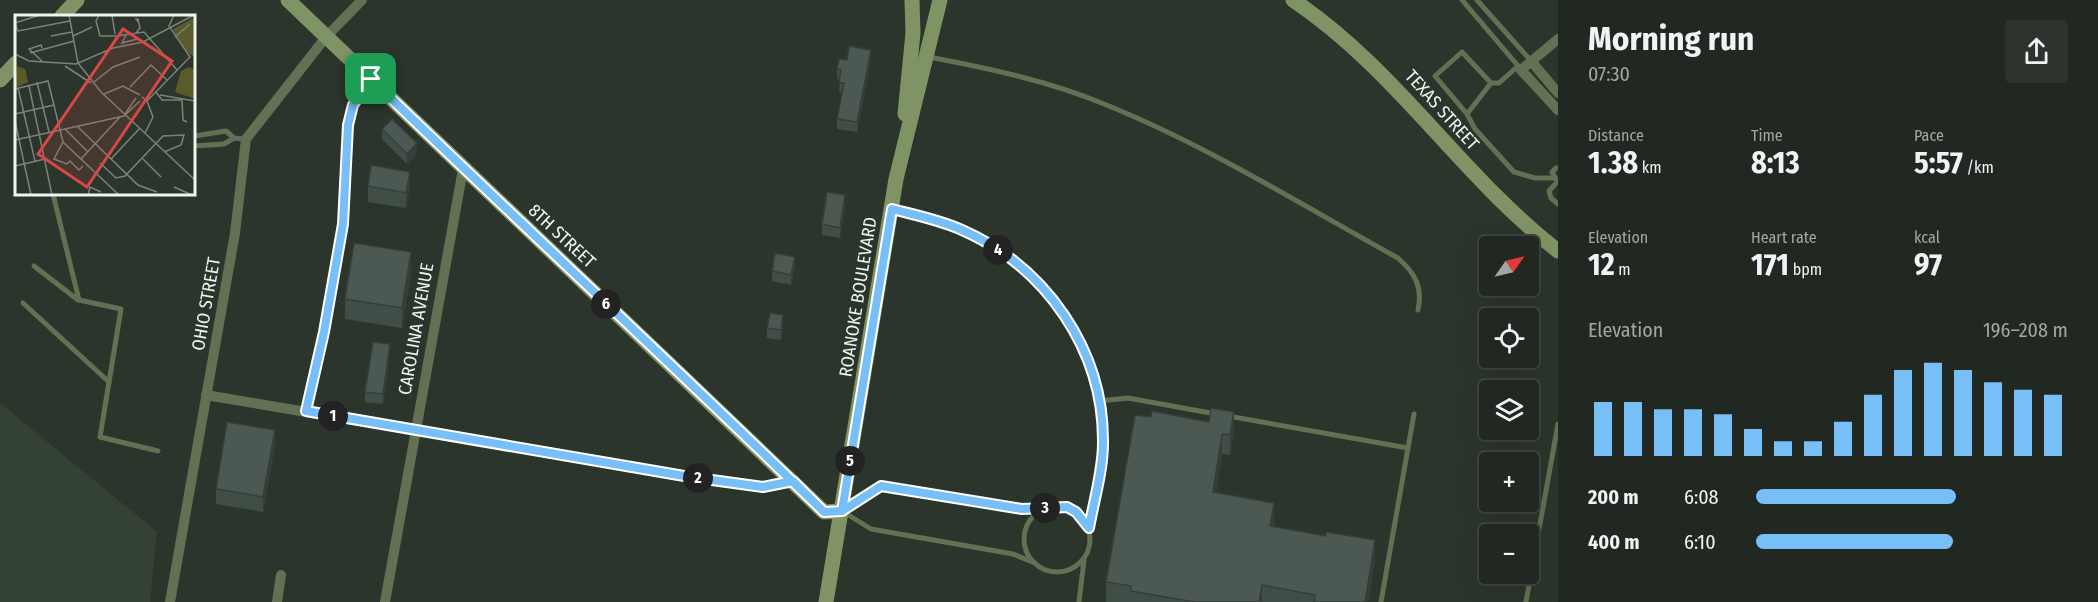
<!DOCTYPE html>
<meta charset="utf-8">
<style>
:root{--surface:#212821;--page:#2d342e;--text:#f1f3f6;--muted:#a2a6a5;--line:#3e443f;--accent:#78bff7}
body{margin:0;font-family:"Fira Sans Condensed",sans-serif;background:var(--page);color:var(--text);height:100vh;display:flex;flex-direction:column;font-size:22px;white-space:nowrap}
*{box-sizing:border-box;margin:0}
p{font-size:20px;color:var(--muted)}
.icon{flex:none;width:33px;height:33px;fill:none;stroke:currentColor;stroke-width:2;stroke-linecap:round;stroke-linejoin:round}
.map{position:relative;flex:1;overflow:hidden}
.side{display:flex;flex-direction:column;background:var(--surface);width:540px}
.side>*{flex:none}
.needle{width:39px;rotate:56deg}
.fabs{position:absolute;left:1479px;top:236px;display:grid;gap:12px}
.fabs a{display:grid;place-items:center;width:60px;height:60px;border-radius:6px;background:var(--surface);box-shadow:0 6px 24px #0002,0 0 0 2px var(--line);font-size:30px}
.pin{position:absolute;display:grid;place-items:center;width:51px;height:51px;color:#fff;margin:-26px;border-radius:12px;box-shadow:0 3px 9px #0006}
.km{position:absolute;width:30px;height:30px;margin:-15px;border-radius:50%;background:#222;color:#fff;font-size:16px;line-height:30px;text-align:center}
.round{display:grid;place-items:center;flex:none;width:63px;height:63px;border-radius:6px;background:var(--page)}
.summary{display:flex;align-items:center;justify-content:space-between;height:102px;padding:0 30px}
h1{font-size:33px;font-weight:700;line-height:45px}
.metrics{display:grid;grid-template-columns:repeat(3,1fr);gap:9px;height:102px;padding:6px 30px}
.metrics div{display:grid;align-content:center}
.metrics b{font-size:30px;font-weight:700}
.metrics small{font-size:16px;font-weight:400}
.metrics p{font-size:16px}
.chart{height:168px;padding:12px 30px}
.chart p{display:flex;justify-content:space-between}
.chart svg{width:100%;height:108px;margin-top:6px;stroke:var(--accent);stroke-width:6}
ul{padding:0 30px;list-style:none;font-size:20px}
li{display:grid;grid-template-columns:96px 72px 1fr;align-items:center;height:45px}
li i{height:15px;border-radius:8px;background:var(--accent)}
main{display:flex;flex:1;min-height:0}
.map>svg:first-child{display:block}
.built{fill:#344235}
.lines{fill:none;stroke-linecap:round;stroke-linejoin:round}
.lane{stroke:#637053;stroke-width:5}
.street{stroke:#637053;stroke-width:10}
.secondary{stroke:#7f9364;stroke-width:15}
.wall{fill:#414d47}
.shaded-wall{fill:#353e3a}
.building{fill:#4c5953;stroke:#353e3a;stroke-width:1.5}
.route-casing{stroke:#fff;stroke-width:12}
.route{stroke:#78bff7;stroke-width:8}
.labels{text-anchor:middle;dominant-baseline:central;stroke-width:5;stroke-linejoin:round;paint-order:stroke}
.street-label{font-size:18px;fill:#eff5ef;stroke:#2c352c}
.inset-road{fill:none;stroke:#7a827a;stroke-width:1.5}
.view{fill:#da4746;fill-opacity:0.15;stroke:#da4746;stroke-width:3}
.inset-edge{fill:none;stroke:#eff5ef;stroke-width:3}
</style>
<main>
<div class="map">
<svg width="1558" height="602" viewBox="0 0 1558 602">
<rect width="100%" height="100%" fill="#2c352c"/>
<path class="built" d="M0,403L157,532L150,602H0Z"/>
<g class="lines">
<g class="lane">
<path d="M1462,0L1519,67"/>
<path d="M1477,0L1531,61"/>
<path d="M929,57C987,68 1049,81 1104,104C1206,145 1302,205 1398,258C1415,273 1423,287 1418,310"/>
<path d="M1518,66L1499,83H1491L1462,52L1435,76L1467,114L1475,129L1514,172L1535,178H1554"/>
<path d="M1467,114L1491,83"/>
<path d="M194,136L226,131L234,138L245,139"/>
<path d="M194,146L224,144L234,138"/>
<path d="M1556,179L1552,172L1556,168"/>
<path d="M1558,181L1549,191L1551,198L1558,204"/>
<path d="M53,194L79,300L121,309L100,437L158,451"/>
<path d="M894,210C917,216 941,221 963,231C1046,268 1105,350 1103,443C1102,471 1094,500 1089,528"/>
<path d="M34,266L78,300"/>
<path d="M23,303L109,382"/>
<path d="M1099,401L1128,398L1216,414"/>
<path d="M1228,416L1408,448L1381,602"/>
<path d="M1408,448L1414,414"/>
<circle cx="1057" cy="539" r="33"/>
<path d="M1035,563L1013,554L871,529L842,511L881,486L1022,509L1045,508"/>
<path d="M1079,602L1084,560"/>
<path d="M1526,602L1558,424"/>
</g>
<g class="street">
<path d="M1558,39L1521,70L1558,110"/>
<path d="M1531,61L1558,93"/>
<path d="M206,395L690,477L763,487L793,481"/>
<path d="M306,411L324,332L343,224L348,125L353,105L371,79"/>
<path d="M170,602L235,233L246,139L326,37L362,0"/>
<path d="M277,602L281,575"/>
<path d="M385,602L463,169"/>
</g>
<g class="secondary">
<path d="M288,0L824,512L842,511"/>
<path d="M1293,0C1396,69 1461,176 1558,251"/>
<path d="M62,16L77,0"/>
<path d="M0,80L16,63"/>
<path d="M905,114L913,33L912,0"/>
<path d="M826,602L896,179L940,0"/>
</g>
</g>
<g class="wall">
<path d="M847,60H871L857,132L837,129V119L842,93L839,92L840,79H837V69Z"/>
<path d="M382,129L417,154L407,164L382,139Z"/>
<path d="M368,186L410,187L406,208L368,202Z"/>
<path d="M845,206L840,238L822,235V224Z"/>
<path d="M795,267L791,285L772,281V271Z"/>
<path d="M411,272L402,328L345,319V299Z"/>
<path d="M783,326L781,340L767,338V328Z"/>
<path d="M390,354L383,404L365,402V392Z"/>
<path d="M1135,415L1234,432L1230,455L1222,454L1216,492L1274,522V527L1375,560L1368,602H1106V582Z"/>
<path d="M275,445L263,512L216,504V489Z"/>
</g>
<g class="shaded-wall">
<path d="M871,50V60L857,132V122Z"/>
<path d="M417,143V154L407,164V154Z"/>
<path d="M410,172V187L406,208V193Z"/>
<path d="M845,195V206L840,238V228Z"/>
<path d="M411,252V272L402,328V308Z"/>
<path d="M795,257V267L791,285V275Z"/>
<path d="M783,315V326L781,340V330Z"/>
<path d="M390,344V354L383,404V394Z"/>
<path d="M1234,412V432L1230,455V435Z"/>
<path d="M275,430V445L263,512V497Z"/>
<path d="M1222,434V454L1213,512V492Z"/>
<path d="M1274,503V522L1270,546V526Z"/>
<path d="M1375,540V560L1368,602H1365Z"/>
<path d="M1262,585V602H1259Z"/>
</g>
<g class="building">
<path d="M849,46L871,50L857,122L837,119L844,83H839L841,70L837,69L839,59L847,60Z"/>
<path d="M392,119L417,143L407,154L382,129Z"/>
<path d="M371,165L410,172L406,193L368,186Z"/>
<path d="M827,192L845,195L840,228L822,224Z"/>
<path d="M354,243L411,252L402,308L345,299Z"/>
<path d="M775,253L795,257L791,275L772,271Z"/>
<path d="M770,313L783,315L781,330L767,328Z"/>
<path d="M373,342L390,344L383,394L365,392Z"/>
<path d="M1211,408L1234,412L1230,435L1222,434L1213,492L1274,503L1270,526L1326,536V532L1375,540L1365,602H1314L1315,595L1262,585L1259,602H1195L1131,591V586L1106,582L1135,415L1151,417L1152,411L1209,422Z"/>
<path d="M227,422L275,430L263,497L216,489Z"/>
</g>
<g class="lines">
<g class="route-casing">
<path id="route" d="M371,79L353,105L348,125L343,224L324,332L306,411L690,477L763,487L793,481L824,512L842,511L881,486L1022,509L1067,507L1076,512L1089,528C1094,500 1103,471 1103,443C1104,350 1046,267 962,230C940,220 915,215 892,209L842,511L824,512C674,366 521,224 371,79"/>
</g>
<use href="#route" class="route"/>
</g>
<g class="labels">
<g class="street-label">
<text transform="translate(1442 110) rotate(48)">TEXAS STREET</text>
<text transform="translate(562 236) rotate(43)">8TH STREET</text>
<text transform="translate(858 297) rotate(-81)">ROANOKE BOULEVARD</text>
<text transform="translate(206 304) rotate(-80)">OHIO STREET</text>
<text transform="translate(416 329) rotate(-80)">CAROLINA AVENUE</text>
</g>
</g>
<g transform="translate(15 15)">
<rect width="180" height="180" fill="#2c352c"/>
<path d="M180,2V43L167,32L158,14ZM2,51L10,54L13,67L0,73ZM174,52L180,55V84L160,77L166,56Z" fill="#5b5a2a"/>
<path class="inset-road" d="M54,0L63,48M84,0L81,6L85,21H102M97,0L100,19M0,8L3,16L55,6M0,8L25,0M121,18L125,13L123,4H121L124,8M111,20L107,28L122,24M36,21L57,17M58,21L77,12M102,21L129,17L162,55M160,22L175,9M15,38L59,26M0,39L14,46L61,49L98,33L128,27L179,0M27,46L14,34L26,30L27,33M63,48L86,77L180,165M50,51L76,68M22,67L34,117M79,67L98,52L125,42M14,71L37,180M115,72L136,50L152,65M3,73L20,146M0,74L33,66L48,127L104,180M141,77L147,85H167L168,105L172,107M89,79L108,71L125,80M145,80L180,86M127,82L132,86L175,42L154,11L159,0M0,99L39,90M110,99L121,83M0,106L16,180M62,111L123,170L142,177M50,114L73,137M130,118L138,102L132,86M0,125L109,101L125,86M48,127L39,144L52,149L55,146L64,155L68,151M66,144L105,102M96,144L125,113M128,144L146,162M85,148L101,163L110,161L148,121L169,120L166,130L149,137M0,151L30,144M159,172L177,180M73,180L75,172L86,177"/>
<path class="view" d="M108,14L157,46L72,172L23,139Z"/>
<rect width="180" height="180" class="inset-edge"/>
</g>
</svg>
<div class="fabs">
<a><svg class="needle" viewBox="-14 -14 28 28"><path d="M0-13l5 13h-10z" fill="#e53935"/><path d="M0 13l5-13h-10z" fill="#a2a6a5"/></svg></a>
<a><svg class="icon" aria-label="locate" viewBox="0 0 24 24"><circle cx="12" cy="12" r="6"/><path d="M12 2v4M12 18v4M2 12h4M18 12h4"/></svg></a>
<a><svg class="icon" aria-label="layers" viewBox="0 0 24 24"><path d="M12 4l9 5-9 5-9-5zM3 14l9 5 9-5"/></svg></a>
<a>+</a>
<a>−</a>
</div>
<div class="pin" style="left:371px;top:79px;background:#1e9e55"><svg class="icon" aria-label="arrive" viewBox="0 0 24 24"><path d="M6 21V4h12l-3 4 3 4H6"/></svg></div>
<b class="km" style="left:333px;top:416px">1</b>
<b class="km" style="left:698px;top:478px">2</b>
<b class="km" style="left:1045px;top:508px">3</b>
<b class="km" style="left:998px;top:250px">4</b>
<b class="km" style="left:850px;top:461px">5</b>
<b class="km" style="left:606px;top:304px">6</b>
</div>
<section class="side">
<div class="summary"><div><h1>Morning run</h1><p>07:30</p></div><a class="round"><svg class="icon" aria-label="share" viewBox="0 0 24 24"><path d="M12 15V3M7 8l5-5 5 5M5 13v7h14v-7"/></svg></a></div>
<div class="metrics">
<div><p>Distance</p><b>1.38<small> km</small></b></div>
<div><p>Time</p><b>8:13</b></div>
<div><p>Pace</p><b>5:57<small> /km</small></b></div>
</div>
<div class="metrics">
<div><p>Elevation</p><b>12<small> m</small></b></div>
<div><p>Heart rate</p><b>171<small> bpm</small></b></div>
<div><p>kcal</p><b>97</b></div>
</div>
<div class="chart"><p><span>Elevation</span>196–208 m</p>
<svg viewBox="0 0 160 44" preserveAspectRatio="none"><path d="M5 44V22M15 44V22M25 44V25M35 44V25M45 44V27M55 44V33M65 44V38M75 44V38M85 44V30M95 44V19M105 44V9M115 44V6M125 44V9M135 44V14M145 44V17M155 44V19"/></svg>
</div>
<ul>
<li><b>200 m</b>6:08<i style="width:64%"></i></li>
<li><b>400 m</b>6:10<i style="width:63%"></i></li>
</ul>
</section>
</main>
